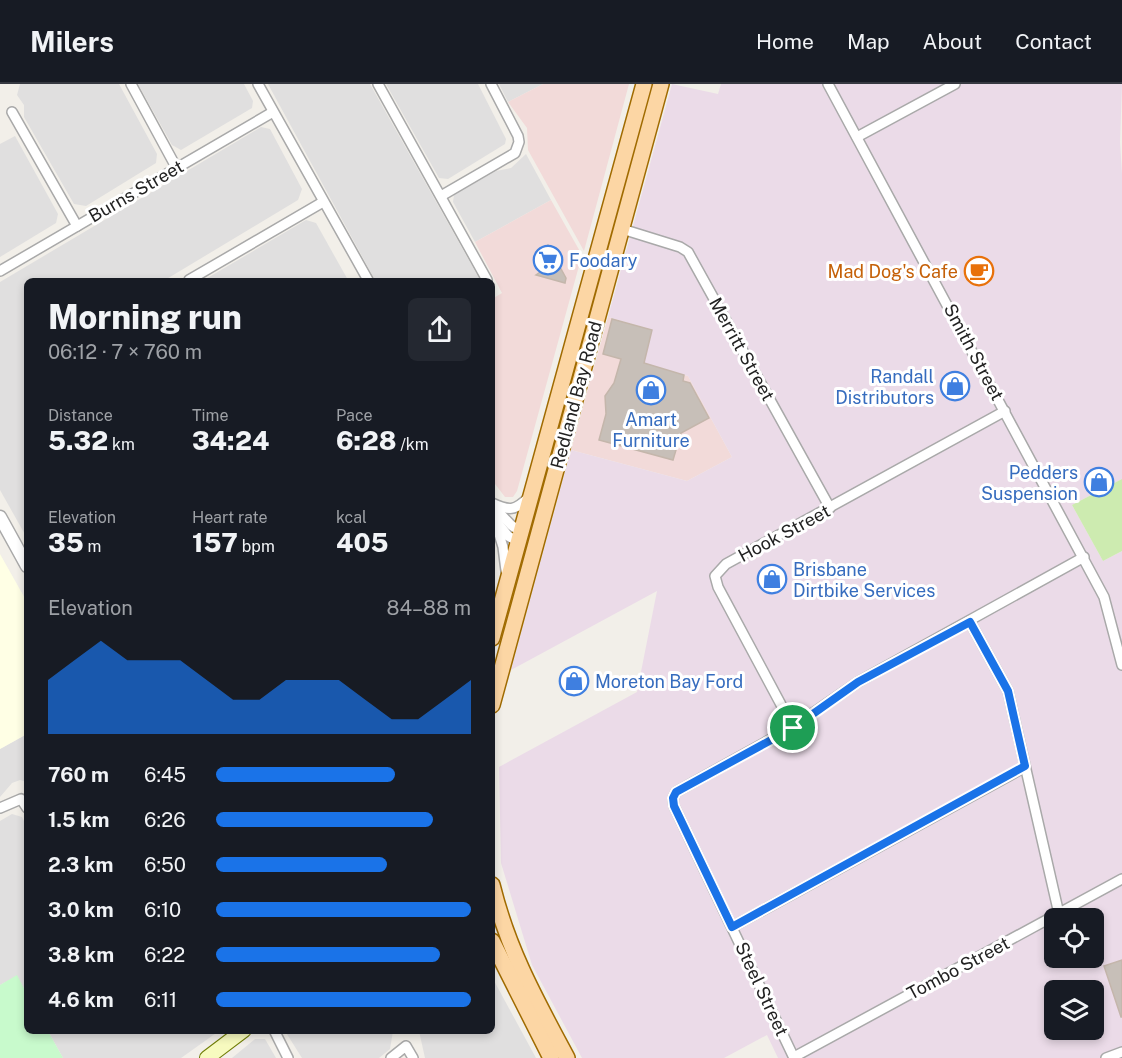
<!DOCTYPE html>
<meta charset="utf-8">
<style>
:root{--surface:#171b24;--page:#242831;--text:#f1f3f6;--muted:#9ea1a6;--line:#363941;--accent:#1a73e8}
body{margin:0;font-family:"Public Sans",sans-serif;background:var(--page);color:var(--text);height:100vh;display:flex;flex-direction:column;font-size:22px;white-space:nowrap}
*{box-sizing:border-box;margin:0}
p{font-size:20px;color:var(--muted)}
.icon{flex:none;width:33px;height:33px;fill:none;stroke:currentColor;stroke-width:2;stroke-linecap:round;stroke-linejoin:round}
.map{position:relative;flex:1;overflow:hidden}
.drawer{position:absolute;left:24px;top:194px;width:471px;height:756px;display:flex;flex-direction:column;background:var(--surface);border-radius:9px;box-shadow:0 3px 9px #0003}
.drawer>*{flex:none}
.controls{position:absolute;left:1044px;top:824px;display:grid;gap:12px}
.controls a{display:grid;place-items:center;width:60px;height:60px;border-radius:9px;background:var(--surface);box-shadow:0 3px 9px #0003;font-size:30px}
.pin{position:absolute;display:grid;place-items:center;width:51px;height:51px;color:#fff;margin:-26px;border:3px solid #fff;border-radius:50%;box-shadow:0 2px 6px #0007}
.round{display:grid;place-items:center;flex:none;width:63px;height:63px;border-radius:9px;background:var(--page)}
.head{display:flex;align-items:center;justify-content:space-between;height:102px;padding:0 24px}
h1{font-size:33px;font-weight:800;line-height:45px}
.stats{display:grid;grid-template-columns:repeat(3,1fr);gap:9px;height:102px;padding:6px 24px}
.stats div{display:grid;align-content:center}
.stats b{font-size:26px;font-weight:800}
.stats small{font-size:16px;font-weight:400}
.stats p{font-size:16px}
.chart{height:168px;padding:12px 24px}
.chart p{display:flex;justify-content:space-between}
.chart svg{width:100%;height:108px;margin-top:6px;fill:var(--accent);opacity:.7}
ul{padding:0 24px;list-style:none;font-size:20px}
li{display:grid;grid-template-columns:96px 72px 1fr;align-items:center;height:45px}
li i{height:15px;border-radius:8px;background:var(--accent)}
header{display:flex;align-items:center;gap:36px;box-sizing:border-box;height:84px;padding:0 30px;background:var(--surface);border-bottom:2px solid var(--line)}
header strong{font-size:28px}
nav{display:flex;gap:33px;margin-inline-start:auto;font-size:21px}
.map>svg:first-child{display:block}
.residential{fill:#e0dfdf}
.commercial{fill:#f2dad9}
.industrial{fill:#ebdbe8;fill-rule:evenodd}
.education{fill:#ffffe5}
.grass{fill:#cdebb0}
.park{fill:#c8facc}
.building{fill:#c7bfb8;stroke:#c4b6ab;stroke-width:1.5}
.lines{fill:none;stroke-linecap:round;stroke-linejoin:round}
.minor-casing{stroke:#a9a9a9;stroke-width:12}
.tertiary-casing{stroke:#a9a9a9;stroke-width:15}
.secondary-casing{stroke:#707d05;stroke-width:16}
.primary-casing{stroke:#a06b00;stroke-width:18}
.minor{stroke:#fff;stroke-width:9}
.tertiary{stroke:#fff;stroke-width:12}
.secondary{stroke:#f7fabf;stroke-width:14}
.primary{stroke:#fcd6a4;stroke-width:15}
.route-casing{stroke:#fff;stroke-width:12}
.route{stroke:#1a73e8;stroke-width:8}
.labels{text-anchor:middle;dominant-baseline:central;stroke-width:6;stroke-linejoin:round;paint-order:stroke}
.street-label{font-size:18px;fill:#222;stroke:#fff}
.shop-label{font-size:18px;fill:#366cbe;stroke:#fff;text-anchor:start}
.food-label{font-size:18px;fill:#c56008;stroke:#fff;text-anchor:end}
</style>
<header>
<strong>Milers</strong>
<nav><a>Home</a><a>Map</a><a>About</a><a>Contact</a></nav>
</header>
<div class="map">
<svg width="1122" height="974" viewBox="0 0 1122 974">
<rect width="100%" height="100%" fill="#f2efe9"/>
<g class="residential">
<path d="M20,0H119L157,70L156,79L86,122L74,120L24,33V21L17,11Z"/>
<path d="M138,0H244L253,17L252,24L181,66L172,61Z"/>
<path d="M268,0H370L480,196H375Z"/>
<path d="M386,0H478L506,55L505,60L448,95L439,94Z"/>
<path d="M499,0H543L508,18Z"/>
<path d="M261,43L270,45L302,105L298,116L165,196H27V454L0,406V198Z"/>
<path d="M15,52L58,130L56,139L0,173V60Z"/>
<path d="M526,70L551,116L475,158L453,118L454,111L496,87L511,84Z"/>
<path d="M306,136L316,139L348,196H204Z"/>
<path d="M27,650V698L20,696L12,699L0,713V665Z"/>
<path d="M12,730L22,733L27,743V910L17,892L0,901V737Z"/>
<path d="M492,893L536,974H425L419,947L492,946Z"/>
<path d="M48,947H219L181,974H63Z"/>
<path d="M285,947V946L393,947L390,965L379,974H302Z"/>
<path d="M255,955H265L276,974H232Z"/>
</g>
<g class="commercial">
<path d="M543,0H629L584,167L528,66L527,44L508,18Z"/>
<path d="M551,116L582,171L517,407L513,413H505L492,396V215L502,209L475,158Z"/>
<path d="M608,233L652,246L644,279L688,292L732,373L687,397L571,366Z"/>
</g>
<path class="industrial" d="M672,0L718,10L721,0H1122L1120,58L1122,90V395L1072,421L1103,477L1122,467V974H778L767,951L724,974H582L532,881L501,779L499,683L637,608L657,507L511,586L571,366L687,397L732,373L688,292L644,279L652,246L608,233ZM1054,834H1094V873H1054ZM1054,906H1094V945H1054Z"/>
<path class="education" d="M0,470L27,518V650L0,665Z"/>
<path class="grass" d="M1122,395V467L1103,477L1072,421Z"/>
<path class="park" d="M17,891L27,910V946L48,947L63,974H0V901Z"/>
<g class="building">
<path d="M548,161L566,194L565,199L536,191L546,184L536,168Z"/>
<path d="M612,235L652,246L644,279L684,291L683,297L690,299L709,334L681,349L673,376L599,356L606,330L605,312L614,299L621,275L603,270Z"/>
<path d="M1122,876V933H1121L1104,882Z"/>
</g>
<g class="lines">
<g class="minor-casing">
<g id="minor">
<path d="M131,0L176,83"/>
<path d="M258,0L368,196"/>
<path d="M378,0L487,196"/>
<path d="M828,0L1104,513L1122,581"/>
<path d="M12,28L77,142"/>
<path d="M857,53L955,0"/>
<path d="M441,112L515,69L519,58L518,52L491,0"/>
<path d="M622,145L680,163L688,168L830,424"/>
<path d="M0,187L273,28"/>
<path d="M189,196L323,118"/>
<path d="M492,419C509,427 515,427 528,414"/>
<path d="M492,421L511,441L521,448"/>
<path d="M492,428L503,463L506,487"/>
<path d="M497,438L508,452L519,458"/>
<path d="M970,538L1008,607L1059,830"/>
<path d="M793,643L718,503L715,492L726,480L1005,327"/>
<path d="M0,724L21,715L27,724"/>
<path d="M732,843L1025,683"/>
<path d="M274,946L288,974"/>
<path d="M794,973L1122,795"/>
<path d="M391,974L406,962L413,974"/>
<path d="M794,974L674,722L673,714L676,708L793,643L858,598L1084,473"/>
<path d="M1106,974L1122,968"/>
</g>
</g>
<g class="tertiary-casing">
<path id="tertiary" d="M0,433L27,482"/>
</g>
<g class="secondary-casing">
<path id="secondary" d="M207,974L244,946"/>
</g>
<g class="primary-casing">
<g id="primary">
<path d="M492,554L644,0"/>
<path d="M492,621L661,0"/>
<path d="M492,801C508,866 536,916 567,974"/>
<path d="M492,857L551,974"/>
</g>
</g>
<use href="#minor" class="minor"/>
<use href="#tertiary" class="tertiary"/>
<use href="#secondary" class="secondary"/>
<use href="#primary" class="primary"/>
</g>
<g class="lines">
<g class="route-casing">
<path id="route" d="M970,538L1008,607L1025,682L732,843L674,722L673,714L676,708L793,644L858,598Z"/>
</g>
<use href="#route" class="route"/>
</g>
<defs>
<g id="supermarket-ring" transform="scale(1.5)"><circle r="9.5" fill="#fff" stroke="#3f7fe0" stroke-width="1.5"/><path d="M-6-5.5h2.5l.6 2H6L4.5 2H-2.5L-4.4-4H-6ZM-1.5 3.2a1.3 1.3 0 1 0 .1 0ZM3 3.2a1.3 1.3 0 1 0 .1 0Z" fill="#3f7fe0"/></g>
<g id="cafe-ring" transform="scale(1.5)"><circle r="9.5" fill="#fff" stroke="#e8710a" stroke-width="1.5"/><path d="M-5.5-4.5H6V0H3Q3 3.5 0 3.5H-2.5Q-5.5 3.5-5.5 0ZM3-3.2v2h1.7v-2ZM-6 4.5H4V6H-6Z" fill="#e8710a"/></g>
<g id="shop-ring" transform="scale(1.5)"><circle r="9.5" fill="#fff" stroke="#3f7fe0" stroke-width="1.5"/><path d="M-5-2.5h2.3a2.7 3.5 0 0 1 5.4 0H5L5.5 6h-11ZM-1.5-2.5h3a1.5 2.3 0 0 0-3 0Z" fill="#3f7fe0"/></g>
</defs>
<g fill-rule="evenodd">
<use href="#supermarket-ring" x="548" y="176"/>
<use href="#cafe-ring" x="979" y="187"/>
<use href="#shop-ring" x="955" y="302"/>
<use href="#shop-ring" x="651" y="306"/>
<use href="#shop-ring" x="1099" y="398"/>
<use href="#shop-ring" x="772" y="495"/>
<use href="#shop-ring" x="574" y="597"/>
</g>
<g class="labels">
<g class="street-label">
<text transform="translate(136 107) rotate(-30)">Burns Street</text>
<text transform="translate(742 265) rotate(61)">Merritt Street</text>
<text transform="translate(974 268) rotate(62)">Smith Street</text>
<text transform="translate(576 311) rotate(-75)">Redland Bay Road</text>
<text transform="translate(784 449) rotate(-28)">Hook Street</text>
<text transform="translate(958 884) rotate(-28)">Tombo Street</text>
<text transform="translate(762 905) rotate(65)">Steel Street</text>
</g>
<g class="shop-label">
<text x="569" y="176">Foodary</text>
<text x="934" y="292" text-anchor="end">Randall<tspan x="934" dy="21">Distributors</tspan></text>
<text x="651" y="335" text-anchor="middle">Amart<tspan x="651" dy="21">Furniture</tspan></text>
<text x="1078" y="388" text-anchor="end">Pedders<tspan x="1078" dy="21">Suspension</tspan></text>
<text x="793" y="485">Brisbane<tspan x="793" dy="21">Dirtbike Services</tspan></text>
<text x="595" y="597">Moreton Bay Ford</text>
</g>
<g class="food-label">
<text x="958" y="187">Mad Dog's Cafe</text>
</g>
</g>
</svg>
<div class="controls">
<a><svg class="icon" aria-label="locate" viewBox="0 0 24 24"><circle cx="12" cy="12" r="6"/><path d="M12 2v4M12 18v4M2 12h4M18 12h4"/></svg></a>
<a><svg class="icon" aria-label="layers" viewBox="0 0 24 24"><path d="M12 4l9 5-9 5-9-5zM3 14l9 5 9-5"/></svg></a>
</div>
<div class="pin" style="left:793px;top:644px;background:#1e9e55"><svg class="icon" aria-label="arrive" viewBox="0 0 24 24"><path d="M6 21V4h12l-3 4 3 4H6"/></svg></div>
<section class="drawer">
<div class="head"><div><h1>Morning run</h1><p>06:12 · 7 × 760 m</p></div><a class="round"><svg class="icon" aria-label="share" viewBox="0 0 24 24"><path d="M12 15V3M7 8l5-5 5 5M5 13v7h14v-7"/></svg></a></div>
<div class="stats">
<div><p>Distance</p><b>5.32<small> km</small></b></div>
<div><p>Time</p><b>34:24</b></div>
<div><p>Pace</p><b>6:28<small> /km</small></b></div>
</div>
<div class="stats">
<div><p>Elevation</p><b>35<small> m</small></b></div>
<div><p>Heart rate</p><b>157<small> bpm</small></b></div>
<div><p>kcal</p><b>405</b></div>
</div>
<div class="chart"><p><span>Elevation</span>84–88 m</p>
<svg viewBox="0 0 160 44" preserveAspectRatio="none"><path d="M0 44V22L10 14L20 6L30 14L40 14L50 14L60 22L70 30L80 30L90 22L100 22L110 22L120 30L130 38L140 38L150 30L160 22V44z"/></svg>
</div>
<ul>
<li><b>760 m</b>6:45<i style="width:70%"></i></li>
<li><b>1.5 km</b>6:26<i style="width:85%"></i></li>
<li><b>2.3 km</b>6:50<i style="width:67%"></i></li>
<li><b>3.0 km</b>6:10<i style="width:100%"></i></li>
<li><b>3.8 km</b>6:22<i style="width:88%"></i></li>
<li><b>4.6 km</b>6:11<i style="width:100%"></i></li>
</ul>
</section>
</div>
